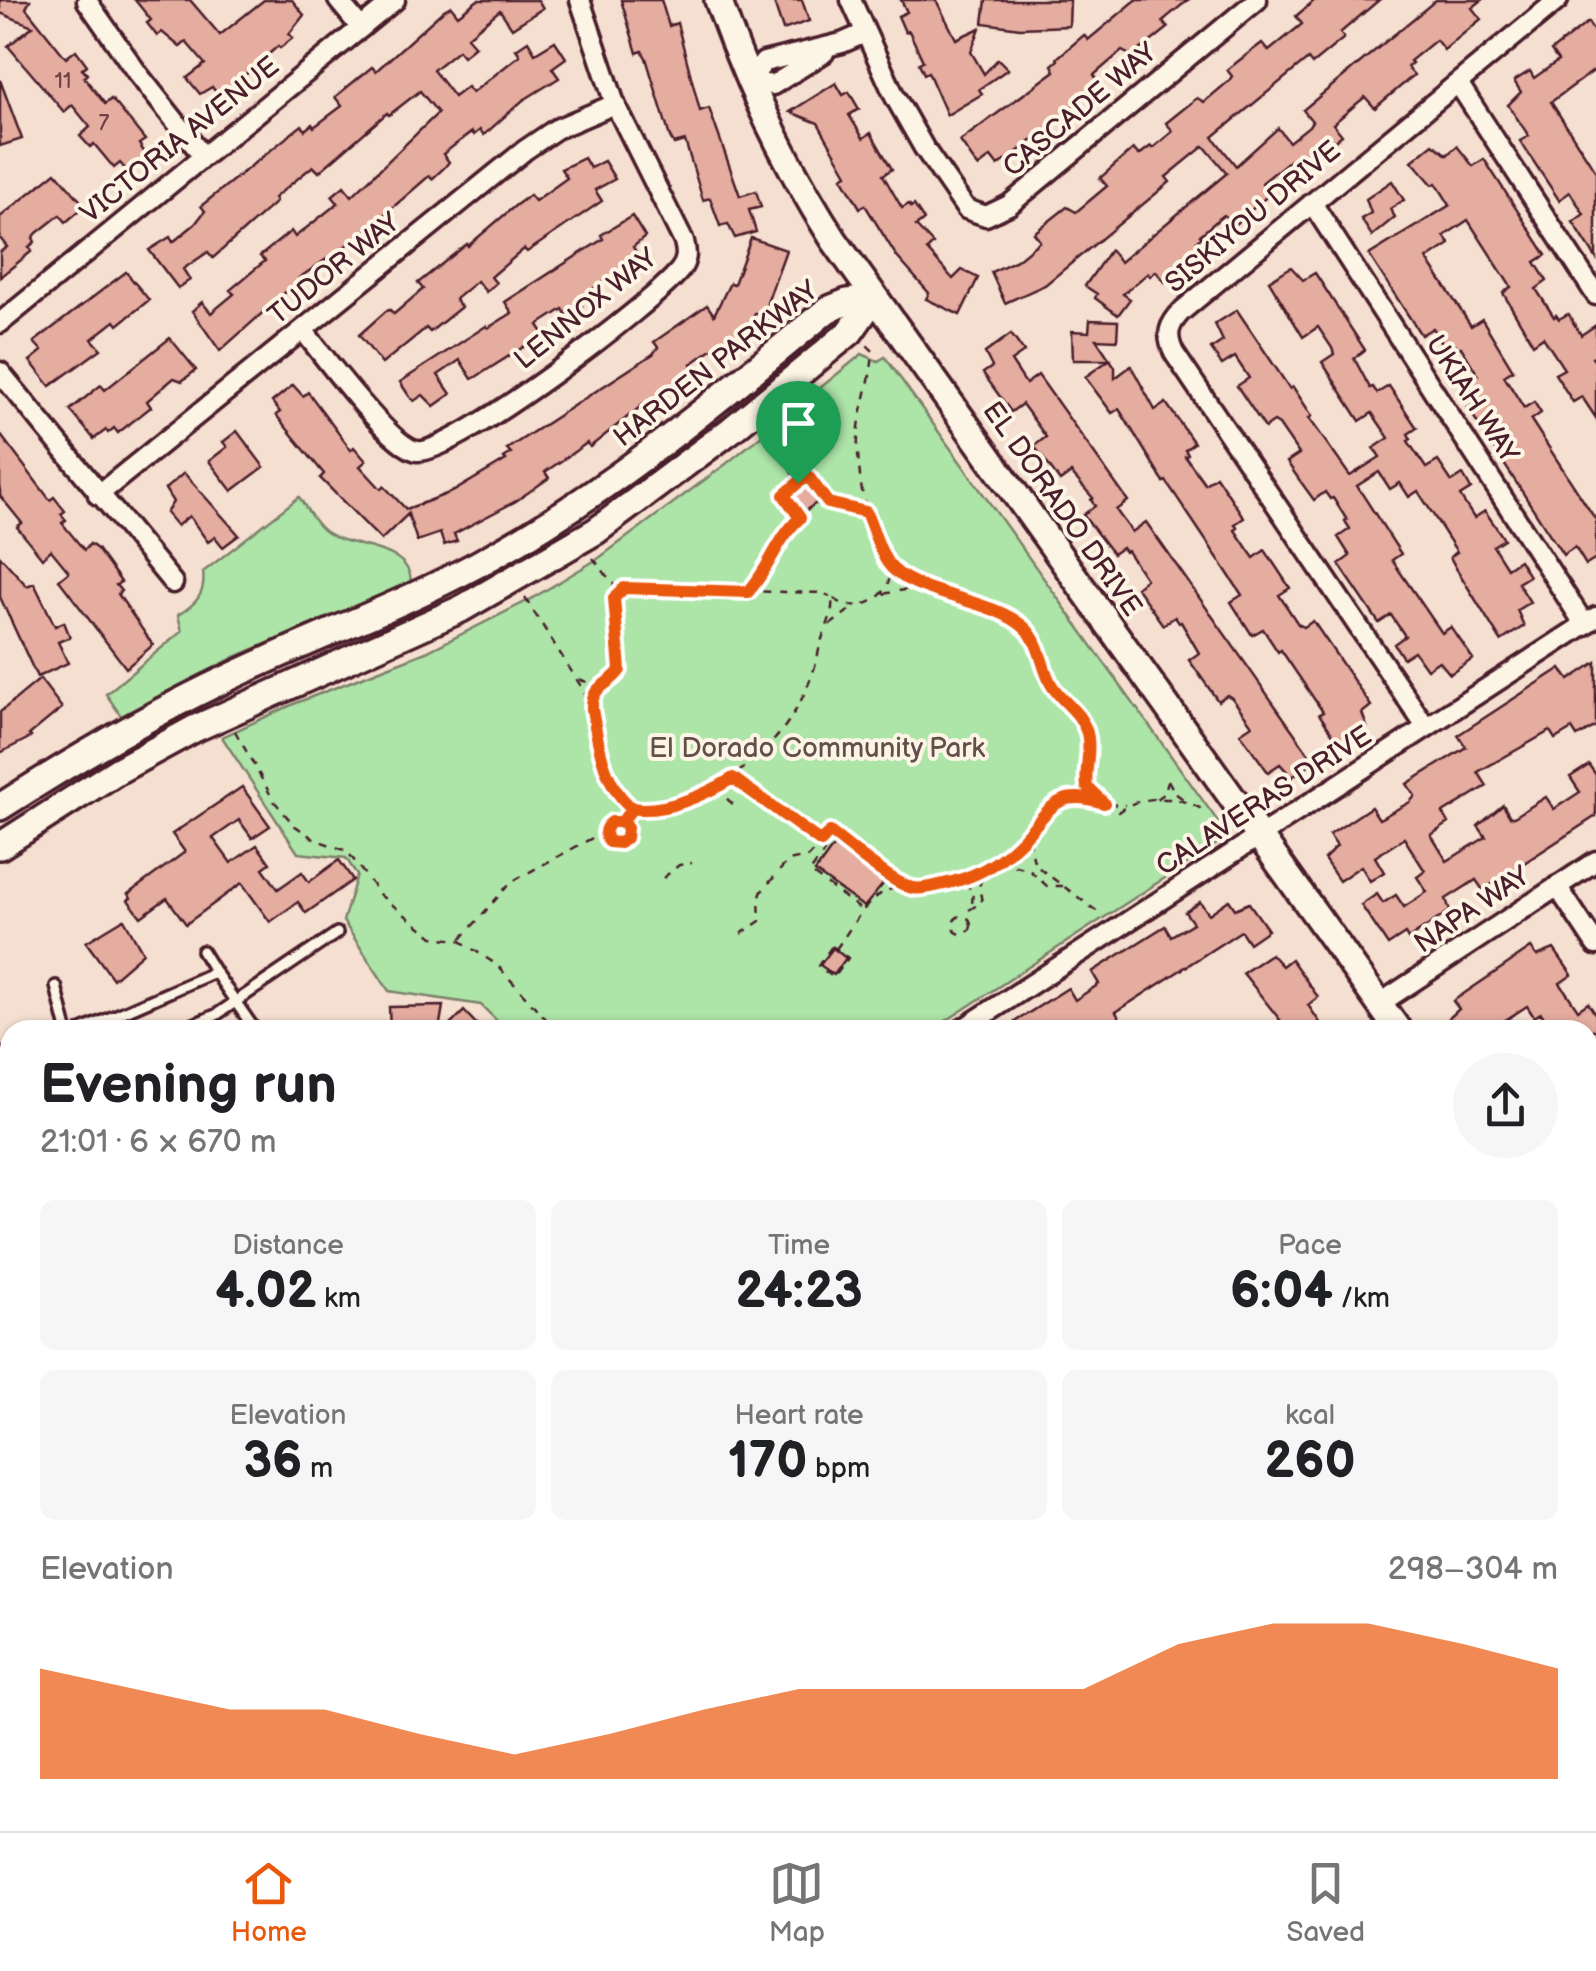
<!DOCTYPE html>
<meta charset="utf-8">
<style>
:root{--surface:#fff;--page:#f6f6f6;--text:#202124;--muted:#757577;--line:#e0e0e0;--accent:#ea580c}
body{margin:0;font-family:"Balsamiq Sans",sans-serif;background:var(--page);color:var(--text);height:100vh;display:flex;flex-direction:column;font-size:38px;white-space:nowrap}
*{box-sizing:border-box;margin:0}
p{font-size:32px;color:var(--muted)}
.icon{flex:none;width:55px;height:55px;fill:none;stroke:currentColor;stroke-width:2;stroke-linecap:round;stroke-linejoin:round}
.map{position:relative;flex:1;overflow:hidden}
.side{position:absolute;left:0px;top:1020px;width:1598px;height:812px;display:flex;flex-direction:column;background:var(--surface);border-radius:30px 30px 0 0;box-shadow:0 2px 8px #0004}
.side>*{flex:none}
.pin{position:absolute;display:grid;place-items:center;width:85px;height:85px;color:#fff;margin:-102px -42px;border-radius:50% 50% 50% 0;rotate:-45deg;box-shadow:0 0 10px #0007}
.pin .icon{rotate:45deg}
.round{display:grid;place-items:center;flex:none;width:105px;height:105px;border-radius:52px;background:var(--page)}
.summary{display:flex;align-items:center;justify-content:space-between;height:170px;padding:0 40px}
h1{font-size:55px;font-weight:600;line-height:75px}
.metrics{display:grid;grid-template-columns:repeat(3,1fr);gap:15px;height:170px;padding:10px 40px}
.metrics div{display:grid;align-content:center;border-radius:15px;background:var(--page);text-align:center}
.metrics b{font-size:50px;font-weight:600}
.metrics small{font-size:28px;font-weight:400}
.metrics p{font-size:28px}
.chart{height:280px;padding:20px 40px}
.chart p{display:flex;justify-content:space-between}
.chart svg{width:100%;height:180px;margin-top:10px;fill:var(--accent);opacity:.7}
.menu{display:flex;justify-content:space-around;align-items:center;height:140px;border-top:2px solid var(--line);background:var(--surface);font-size:28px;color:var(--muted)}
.menu a{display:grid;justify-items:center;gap:5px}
.menu .selected{color:var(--accent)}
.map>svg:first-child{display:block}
.green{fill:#ade4a8;stroke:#7c826a;stroke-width:2.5}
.building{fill:#e5aca0;stroke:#4a1f2b;stroke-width:2.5}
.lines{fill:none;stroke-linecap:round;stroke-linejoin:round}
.lane-casing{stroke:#4a1f2b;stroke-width:16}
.street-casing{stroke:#4a1f2b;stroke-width:25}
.secondary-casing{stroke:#4a1f2b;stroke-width:32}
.path{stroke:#4a1f2b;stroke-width:2.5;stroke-dasharray:8 8;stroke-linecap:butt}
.lane{stroke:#fcf5e5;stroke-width:9}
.street{stroke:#fcf5e5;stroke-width:18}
.secondary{stroke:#fcf5e5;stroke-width:25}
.route-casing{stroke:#fff;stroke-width:20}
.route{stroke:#ea580c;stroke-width:12}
.labels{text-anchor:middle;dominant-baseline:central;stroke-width:8;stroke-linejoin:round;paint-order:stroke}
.number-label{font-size:22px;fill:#714248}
.street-label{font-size:28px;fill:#4a1f2b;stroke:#fcf5e5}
.park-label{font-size:28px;fill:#63504a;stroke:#fcf5e5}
</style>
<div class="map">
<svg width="1596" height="1831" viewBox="0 0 1596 1831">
<rect width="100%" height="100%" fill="#f5dfd0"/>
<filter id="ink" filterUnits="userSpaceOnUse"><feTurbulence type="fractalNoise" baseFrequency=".01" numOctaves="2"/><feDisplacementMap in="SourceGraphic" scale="20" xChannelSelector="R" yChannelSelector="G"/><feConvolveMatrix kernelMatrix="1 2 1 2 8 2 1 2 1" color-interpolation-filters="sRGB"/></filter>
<g filter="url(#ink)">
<g class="green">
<path d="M862,354L878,361L885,357L1219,823L1223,832L1220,842L932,1030H506L481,1005L389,991L343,921L357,875L346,858L298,853L222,737L296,703L426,652L531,599L599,558L726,464Z"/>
<path d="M299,497C306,507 313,521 322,529C346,551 409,542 411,582L235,657L121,716L106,694L182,631L178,615C196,604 206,594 203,572Z"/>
</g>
<g class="building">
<path d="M0,0H30L26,8L66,58L76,50L87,65L82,69L87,74L84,77L105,104L111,99L117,105L145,140L139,144L147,156L128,172L120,163L114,168L94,144L90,147L80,136L90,127L72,105L64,112L8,46L33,26L0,13Z"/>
<path d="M135,0H190L220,35L264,0H292L304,15L289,34L293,38L280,48L278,46L226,92L219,96L212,87L200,94L187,78L205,64L186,42L180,47L162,32L157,36L147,23L151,20Z"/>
<path d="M478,0H538L543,8L512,28L500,10L467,37L475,46L463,56L458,50L433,70L454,97L467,87L472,93L520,55L516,49L528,41L535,53L555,41L566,58L552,68L559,78L522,101L484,135L480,130L474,135L472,132L443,154L449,162L444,168L432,179L429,176L360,236L299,278L303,283L290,293L288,290L220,351L192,311L202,302L211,313L234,294L230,290L265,261L260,256L291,231L295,237L338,203L332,196L344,186L352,196L438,113L420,91L389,115L387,113L319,172L313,166L274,198L276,202L213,258L208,252L183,269L190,280L178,288L149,250L170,237L173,242L195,224L205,211L201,206L302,125L305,130L312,124L314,127L342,106L335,97L372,67L376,71L444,10L451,6L458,15Z"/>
<path d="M621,0H661L669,26L677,23L700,111L709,108L740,196L756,191L761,207L749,210L756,232L735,238L728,224L720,226L710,198L703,200L685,141L674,144L670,137L646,58L642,51L637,53Z"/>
<path d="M773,0H802L809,21L783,30Z"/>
<path d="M901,0H936L956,39L980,28L971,52L984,74L998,59L1008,69L979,89L982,94L947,115L928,72L924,74L919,63L923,61L909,31L905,32L898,16L907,12Z"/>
<path d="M986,0H1070L1069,26L1020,28L983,23Z"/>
<path d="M1136,0H1188L1166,18L1163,22L1168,28L1153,40L1132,56L1122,51L1094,75L1100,83L1037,137L998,166L991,157L978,167L960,141L1055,71L1052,65L1058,60L1057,58L1084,35L1088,40Z"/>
<path d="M1315,0H1379L1340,33L1344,38L1312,64L1308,59L1213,137L1236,166L1278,128L1289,142L1309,126L1312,121L1303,110L1436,0H1482L1472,8L1481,19L1444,50L1436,40L1410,61L1412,63L1407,67L1414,75L1375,108L1365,97L1354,106L1333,124L1342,135L1302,168L1295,160H1290L1262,183L1271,193L1235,224L1224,215L1220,218L1200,235L1202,237L1197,241L1204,249L1165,282L1156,271L1150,276L1148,273L1123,294L1130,299L1118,315L1095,298L1097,294L1085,286L1110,250L1120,262L1227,173L1204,146L1166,177L1170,182L1045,285L1005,303L991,272L1017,260L1040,241L1034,233L1067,207L1076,212L1107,186L1100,178L1133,149L1139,155L1151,146L1153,148L1173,131L1166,123L1197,98L1204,102L1229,81L1232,76L1227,70L1241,59L1262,43L1269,51L1302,24L1296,16Z"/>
<path d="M1588,22L1596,35V69L1551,102L1596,172V258L1573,222L1584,214L1570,192L1559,200L1520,141L1529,136L1508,105L1521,92L1514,81L1530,71L1534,78L1558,61L1551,51Z"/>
<path d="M0,80L22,139L0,146Z"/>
<path d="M836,83L843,95L849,92L859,109L849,115L863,138L871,133L892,169L883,175L902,208L909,204L911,207L914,205L924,220L916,226L933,244L927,250L953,279L962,270L978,278L960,315L926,299L929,293L897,257L865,205L860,208L842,177L847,174L818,123L790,112Z"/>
<path d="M1433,144L1447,155L1457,146L1473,166L1484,159L1546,255L1535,262L1547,281L1536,289L1554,317L1556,315L1559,319L1568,314L1581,335L1596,325V355L1592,357L1596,363V418L1582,397L1573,402L1555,374L1564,369L1543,337L1533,344L1503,293L1511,287L1468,220L1444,236L1450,244L1427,259L1471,326L1482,319L1513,370L1504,376L1524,408L1534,402L1541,413L1531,420L1596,520V559L1586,565L1575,547L1563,555L1468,408L1479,401L1467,382L1478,375L1461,347L1458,348L1455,344L1446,349L1433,328L1421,335L1369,255L1450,205L1436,183L1433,185L1412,161Z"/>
<path d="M584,158L590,168L604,161L615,179L595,190L602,201L527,252L524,249L491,277L496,283L486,292L477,281L455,299L461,307L430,332L426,328L382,364L359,335L386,311L390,310L394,314L423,289L418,283L467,244L468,246L516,205L530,195L535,201L567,178L561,169Z"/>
<path d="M56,172L85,206L66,222L60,215L37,233L33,238L35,242L29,247L32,251L0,277V252L7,247L0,238V217Z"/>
<path d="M1392,181L1404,200L1390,209L1395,217L1372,236L1361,219L1371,213L1366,199Z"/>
<path d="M632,216L645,237L633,247L638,255L635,257L637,260L578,299L582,306L567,316L563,309L538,325L544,334L476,377L472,379L460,360L438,375L451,394L434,406L423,395L414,401L409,396L400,382L486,326L488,328L512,313L505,302L603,239L601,235Z"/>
<path d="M751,238L786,250L767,303L774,306L767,319L755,313L745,333L733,340L730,336L691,364L696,371L660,398L665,405L653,413L645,403L590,447L587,443L545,472L549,478L516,501L454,534L457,541L444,545L440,533L417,541L408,514L381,540L320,478L324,474L276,415L280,412L272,402L293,385L303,396L308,392L351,450L354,447L366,461L360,466L381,489L384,486L406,509L426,502L454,491L506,460L504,458L511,453L507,449L653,354L658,347L654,342L707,305L714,315L730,283L734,284Z"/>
<path d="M1291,267L1303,280L1315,273L1365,350L1354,358L1370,388L1373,387L1377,393L1389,386L1417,428L1408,434L1411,439L1408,441L1426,468L1438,461L1452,482L1463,475L1471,489L1460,496L1474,518L1485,511L1504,539L1493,546L1507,568L1519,560L1529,576L1518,583L1530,602L1517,610L1524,626L1501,641L1456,568L1450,557L1457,552L1418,491L1409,497L1400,483L1390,489L1379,472L1357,486L1401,554L1392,560L1409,585L1442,633L1451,627L1473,659L1450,674L1439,661L1427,669L1414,651L1403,658L1394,644L1405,636L1391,615L1379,623L1339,564L1350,556L1338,537L1350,529L1345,521L1347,520L1333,498L1330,499L1325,492L1314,500L1298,478L1287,462L1299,454L1279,425L1274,422L1265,428L1237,386L1249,378L1235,357L1222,365L1211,349L1223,341L1215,324L1237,310L1290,389L1293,387L1312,416L1309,418L1350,476L1380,457L1374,448L1389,438L1372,413L1360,421L1322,362L1334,354L1332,348L1318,327L1303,337L1269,281Z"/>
<path d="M126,272L149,300L118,325L115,321L92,339L101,349L50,386L30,361L42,351L34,342Z"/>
<path d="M1090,320L1118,321L1117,340L1096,339L1115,367V378L1131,366L1155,410L1166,403L1194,443L1185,450L1188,454L1185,456L1205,484L1216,476L1244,518L1235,524L1238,528L1235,530L1249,551L1254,558L1265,550L1290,588L1279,595L1298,624L1304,627L1313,621L1371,706L1362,713L1367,727L1340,745L1319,714L1323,712L1281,650L1278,652L1263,629L1252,635L1231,602L1242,595L1217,557L1166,481L1164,482L1119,409L1112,413L1085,377L1109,360H1073L1072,331L1089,332Z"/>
<path d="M1011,334L1024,352L1011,361L1026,384L1038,375L1128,501L1116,510L1132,532L1146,522L1314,761L1292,777L1280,764L1268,772L1240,733L1252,725L1232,698L1227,695L1218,701L1189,660L1199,653L1181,622L1179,623L1175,617L1163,625L1136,587L1146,579L1127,551L1125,552L1122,548L1113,554L1083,515L1095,506L1091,500L1093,498L1071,473L1060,481L1034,446L1046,437L1041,430L1022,404L1011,412L983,373L992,367L985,353Z"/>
<path d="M170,338L196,370L182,381L174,378L147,401L151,407L118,433L114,428L108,433L106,430L94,439L70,410L101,385L105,390Z"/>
<path d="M237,431L264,467L232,491L209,461L227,447L223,442Z"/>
<path d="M0,434L50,500L54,497L65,511L61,514L66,520L62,523L84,550L90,544L97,549L121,582L116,585L121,591L118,594L153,645L126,668L59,580L69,572L51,550L42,558L17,527L22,523L0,496Z"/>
<path d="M184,473L239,535L223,547L215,537L208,542L189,516L177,526L166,513L173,502L165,489Z"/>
<path d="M808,481L821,500L803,512L795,506L790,494Z"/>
<path d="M0,556L27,586L34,583L55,626L64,622L70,637L58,642L68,663L37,677L0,597Z"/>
<path d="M1596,662V726L1577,737L1572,729L1555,739L1550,731L1478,772L1487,786L1443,813L1449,823L1431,835L1447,861L1486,837L1478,826L1503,805L1510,817H1514L1546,797L1554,809L1580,792L1570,777L1589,765L1596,775V816L1483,890L1476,880L1446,899L1450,911L1408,939L1405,934L1388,945L1361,905L1377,894L1383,903L1396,895L1404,907L1427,892L1417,877L1425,871L1404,838L1375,857L1384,872L1370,881L1361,866L1339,881L1324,859L1337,846L1329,835L1371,807L1379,819L1410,802L1415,796L1407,784L1466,747L1458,735L1561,668L1569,680Z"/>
<path d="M40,679L62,708L29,735L31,737L0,753V712Z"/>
<path d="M242,787L270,826L252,838L239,820L213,838L231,863L257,845L270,863L263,868L278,889L302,872L309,882L339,860L353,880L306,913L298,902L270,922L242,883L186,924L167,898L141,917L128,900L131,898L128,894L185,852L172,834Z"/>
<path d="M838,840L889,877L864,907L815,872Z"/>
<path d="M1229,900L1235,909L1249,903L1268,930L1249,943L1241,931L1116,1012L1120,1020L1105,1030H1002L1068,988L1075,1000L1099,984L1092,972L1165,926L1171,936L1193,923L1185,912L1200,902L1209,914Z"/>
<path d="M124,919L143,953L113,979L86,942Z"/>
<path d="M833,948L846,958L834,975L820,965Z"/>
<path d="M1531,948L1537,956L1554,949L1572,975L1560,983L1578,1010L1588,1003L1596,1015V1030H1552L1541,1013L1534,1017L1527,1006L1498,1025L1501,1030H1451L1445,1022L1459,1009L1453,1001Z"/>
<path d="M1271,954L1282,966L1291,959L1318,997L1308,1005L1325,1030H1288L1243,973Z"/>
<path d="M443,1006L439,1030H390L389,1007Z"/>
<path d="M464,1011L482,1030H445Z"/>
</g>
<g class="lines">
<g class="lane-casing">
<g id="lane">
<path d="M202,951L215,972"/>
<path d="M56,986L67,1030"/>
<path d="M82,1030L215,972L255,1030"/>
<path d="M180,1030L216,1015L337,933"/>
<path d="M0,1055L10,1052"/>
<path d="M0,1092L10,1087"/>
</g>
</g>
<g class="street-casing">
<g id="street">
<path d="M338,0L361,28"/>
<path d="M851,0L895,97L924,148L966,209L986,216L1009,205L1257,0"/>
<path d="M87,1L138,74L203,156"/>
<path d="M749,82L764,62L842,43L865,33"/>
<path d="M749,82L773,85L824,53"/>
<path d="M1458,83L1596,295"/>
<path d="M1312,203L1585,625"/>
<path d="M0,323L395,0"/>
<path d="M303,330C321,353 391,447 417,451C452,456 654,303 680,270C687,261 687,253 684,242L615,104L580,0"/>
<path d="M0,372L173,583"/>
<path d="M98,495L525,150L556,129L615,104"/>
<path d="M1426,727L1174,353C1165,334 1169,324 1183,310L1558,0"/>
<path d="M1557,886L1596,945"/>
<path d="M1379,1004L1596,861"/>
<path d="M961,1030L1596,617"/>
<path d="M0,1246L10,1256"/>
<path d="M1588,1432L1596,1426"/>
<path d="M0,1595L10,1588"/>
<path d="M0,1688L10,1703"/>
<path d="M322,1822L328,1831"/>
<path d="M897,1822L902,1831"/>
<path d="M0,1829L11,1822"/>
<path d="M983,1831L996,1822"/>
</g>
</g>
<g class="secondary-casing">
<g id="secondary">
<path d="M718,0C748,85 785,164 834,240L1398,1030"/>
<path d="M0,807C75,759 150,714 230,677C312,638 398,607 478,564C606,495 716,402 827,310L847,302L874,298"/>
<path d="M0,846L117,771L194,729L461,609L596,531L731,430L850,332L874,298"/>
<path d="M1588,1304L1596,1317"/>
<path d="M1588,1679L1596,1673"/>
<path d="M1356,1831L1369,1822"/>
</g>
</g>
<g class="path">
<path d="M768,427L780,455L798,482"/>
<path d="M800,517L784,495L808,476L828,503"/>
<path d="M593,558L619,591"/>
<path d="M889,565C928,596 997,595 1028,631C1042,647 1042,670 1053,687C1059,695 1068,701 1074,709C1094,733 1087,755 1086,783L1093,795L1118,812C1140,794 1180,795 1203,810"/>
<path d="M748,591C770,569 790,505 826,503C838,503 853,510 865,512"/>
<path d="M620,592L624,588L824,593L830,597"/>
<path d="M883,594L924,586"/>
<path d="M525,598L584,691L607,770L627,805C642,813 657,807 672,803C739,784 790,739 813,672C817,662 818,652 821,642C826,626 834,615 832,597C853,616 888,601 890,575C891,554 871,530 866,510C862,495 860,480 859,464C853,418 871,392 873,351L865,343"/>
<path d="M830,625L851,609"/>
<path d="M579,679C594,686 611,686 620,670L614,598L619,593"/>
<path d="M591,702L595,691L602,684"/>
<path d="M235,731L274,801L294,825L314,839L347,851L380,895L433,937L459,940L497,965L556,1030"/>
<path d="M735,779L821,842"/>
<path d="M1168,780L1175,793L1183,799"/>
<path d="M715,788L735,806"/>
<path d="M1157,799L1164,794L1168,781"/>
<path d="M1108,804L1125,805"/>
<circle cx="617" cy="832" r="11"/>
<path d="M622,822L631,809"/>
<path d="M1035,825C1050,799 1072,793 1100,802"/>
<path d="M835,837L810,872L863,911"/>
<path d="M999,862L1028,869L1047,886H1063"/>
<path d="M663,878L679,865L692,863"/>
<path d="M964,883L973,891L972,905"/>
<path d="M969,910L982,902L979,886L985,872"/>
<circle cx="962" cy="925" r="9"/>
<path d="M741,934L760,921L759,899L762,891L788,861L808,857L830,833L904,885L919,888L976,876L1015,847L1034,826L1030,847L1035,865L1098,912"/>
<path d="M461,939L511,882L605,831"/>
<path d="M832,946L848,958L834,978L818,966Z"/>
<path d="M836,949C854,925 872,884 906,888"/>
</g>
<use href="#lane" class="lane"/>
<use href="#street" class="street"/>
<use href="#secondary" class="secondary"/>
</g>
</g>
<g class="lines" filter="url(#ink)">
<g class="route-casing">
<path id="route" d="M798,483L784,495L800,518C777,538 769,570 748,592L624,588L614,598L620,670C609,687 591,684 592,709C598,742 603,785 632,808L622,822H612C604,827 603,835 609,842L620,843L626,838L627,828L622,822L632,808C663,814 707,794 733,778L821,842L830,832C847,845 894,885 913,888C923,890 934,886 944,884C973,878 995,866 1017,845C1050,814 1051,786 1104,803L1087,787C1084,769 1092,751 1087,733C1081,711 1061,702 1051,684C1041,666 1041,643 1025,628C992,597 909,596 887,562C878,548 873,528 866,512L828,503L808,476L798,483"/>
</g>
<use href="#route" class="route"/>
</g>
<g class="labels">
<g class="number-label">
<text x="63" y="81">11</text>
<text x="104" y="123">7</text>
</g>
<g class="street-label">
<text transform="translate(1080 110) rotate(-40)">CASCADE WAY</text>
<text transform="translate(180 140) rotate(-39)">VICTORIA AVENUE</text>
<text transform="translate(1253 217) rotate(-40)">SISKIYOU DRIVE</text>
<text transform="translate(334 269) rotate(-39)">TUDOR WAY</text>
<text transform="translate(586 309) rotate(-39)">LENNOX WAY</text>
<text transform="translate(716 364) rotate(-38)">HARDEN PARKWAY</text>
<text transform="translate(1472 399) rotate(57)">UKIAH WAY</text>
<text transform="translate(1062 509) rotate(55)">EL DORADO DRIVE</text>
<text transform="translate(1264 801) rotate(-33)">CALAVERAS DRIVE</text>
<text transform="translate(1472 910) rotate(-34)">NAPA WAY</text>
</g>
<g class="park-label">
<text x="817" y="748">El Dorado Community Park</text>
</g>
</g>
</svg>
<div class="pin" style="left:798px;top:483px;background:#1e9e55"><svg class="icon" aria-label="arrive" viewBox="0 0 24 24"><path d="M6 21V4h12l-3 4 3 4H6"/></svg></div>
<section class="side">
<div class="summary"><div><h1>Evening run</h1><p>21:01 · 6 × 670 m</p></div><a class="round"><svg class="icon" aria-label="share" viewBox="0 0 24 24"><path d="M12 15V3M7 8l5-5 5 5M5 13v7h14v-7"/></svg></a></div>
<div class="metrics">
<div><p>Distance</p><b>4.02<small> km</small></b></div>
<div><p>Time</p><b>24:23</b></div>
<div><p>Pace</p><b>6:04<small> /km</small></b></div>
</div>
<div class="metrics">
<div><p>Elevation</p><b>36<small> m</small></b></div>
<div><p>Heart rate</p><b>170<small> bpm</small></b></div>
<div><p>kcal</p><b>260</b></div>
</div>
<div class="chart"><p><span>Elevation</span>298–304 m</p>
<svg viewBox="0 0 160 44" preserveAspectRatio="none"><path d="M0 44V17L10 22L20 27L30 27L40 33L50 38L60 33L70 27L80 22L90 22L100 22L110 22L120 11L130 6L140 6L150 11L160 17V44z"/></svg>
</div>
</section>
</div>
<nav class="menu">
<a class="selected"><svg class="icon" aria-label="home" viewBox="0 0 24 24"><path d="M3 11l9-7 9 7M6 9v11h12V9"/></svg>Home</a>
<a><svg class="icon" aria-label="map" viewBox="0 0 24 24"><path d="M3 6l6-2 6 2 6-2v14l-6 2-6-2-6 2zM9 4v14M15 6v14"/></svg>Map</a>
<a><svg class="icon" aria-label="saved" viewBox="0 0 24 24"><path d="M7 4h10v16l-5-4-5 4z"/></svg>Saved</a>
</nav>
